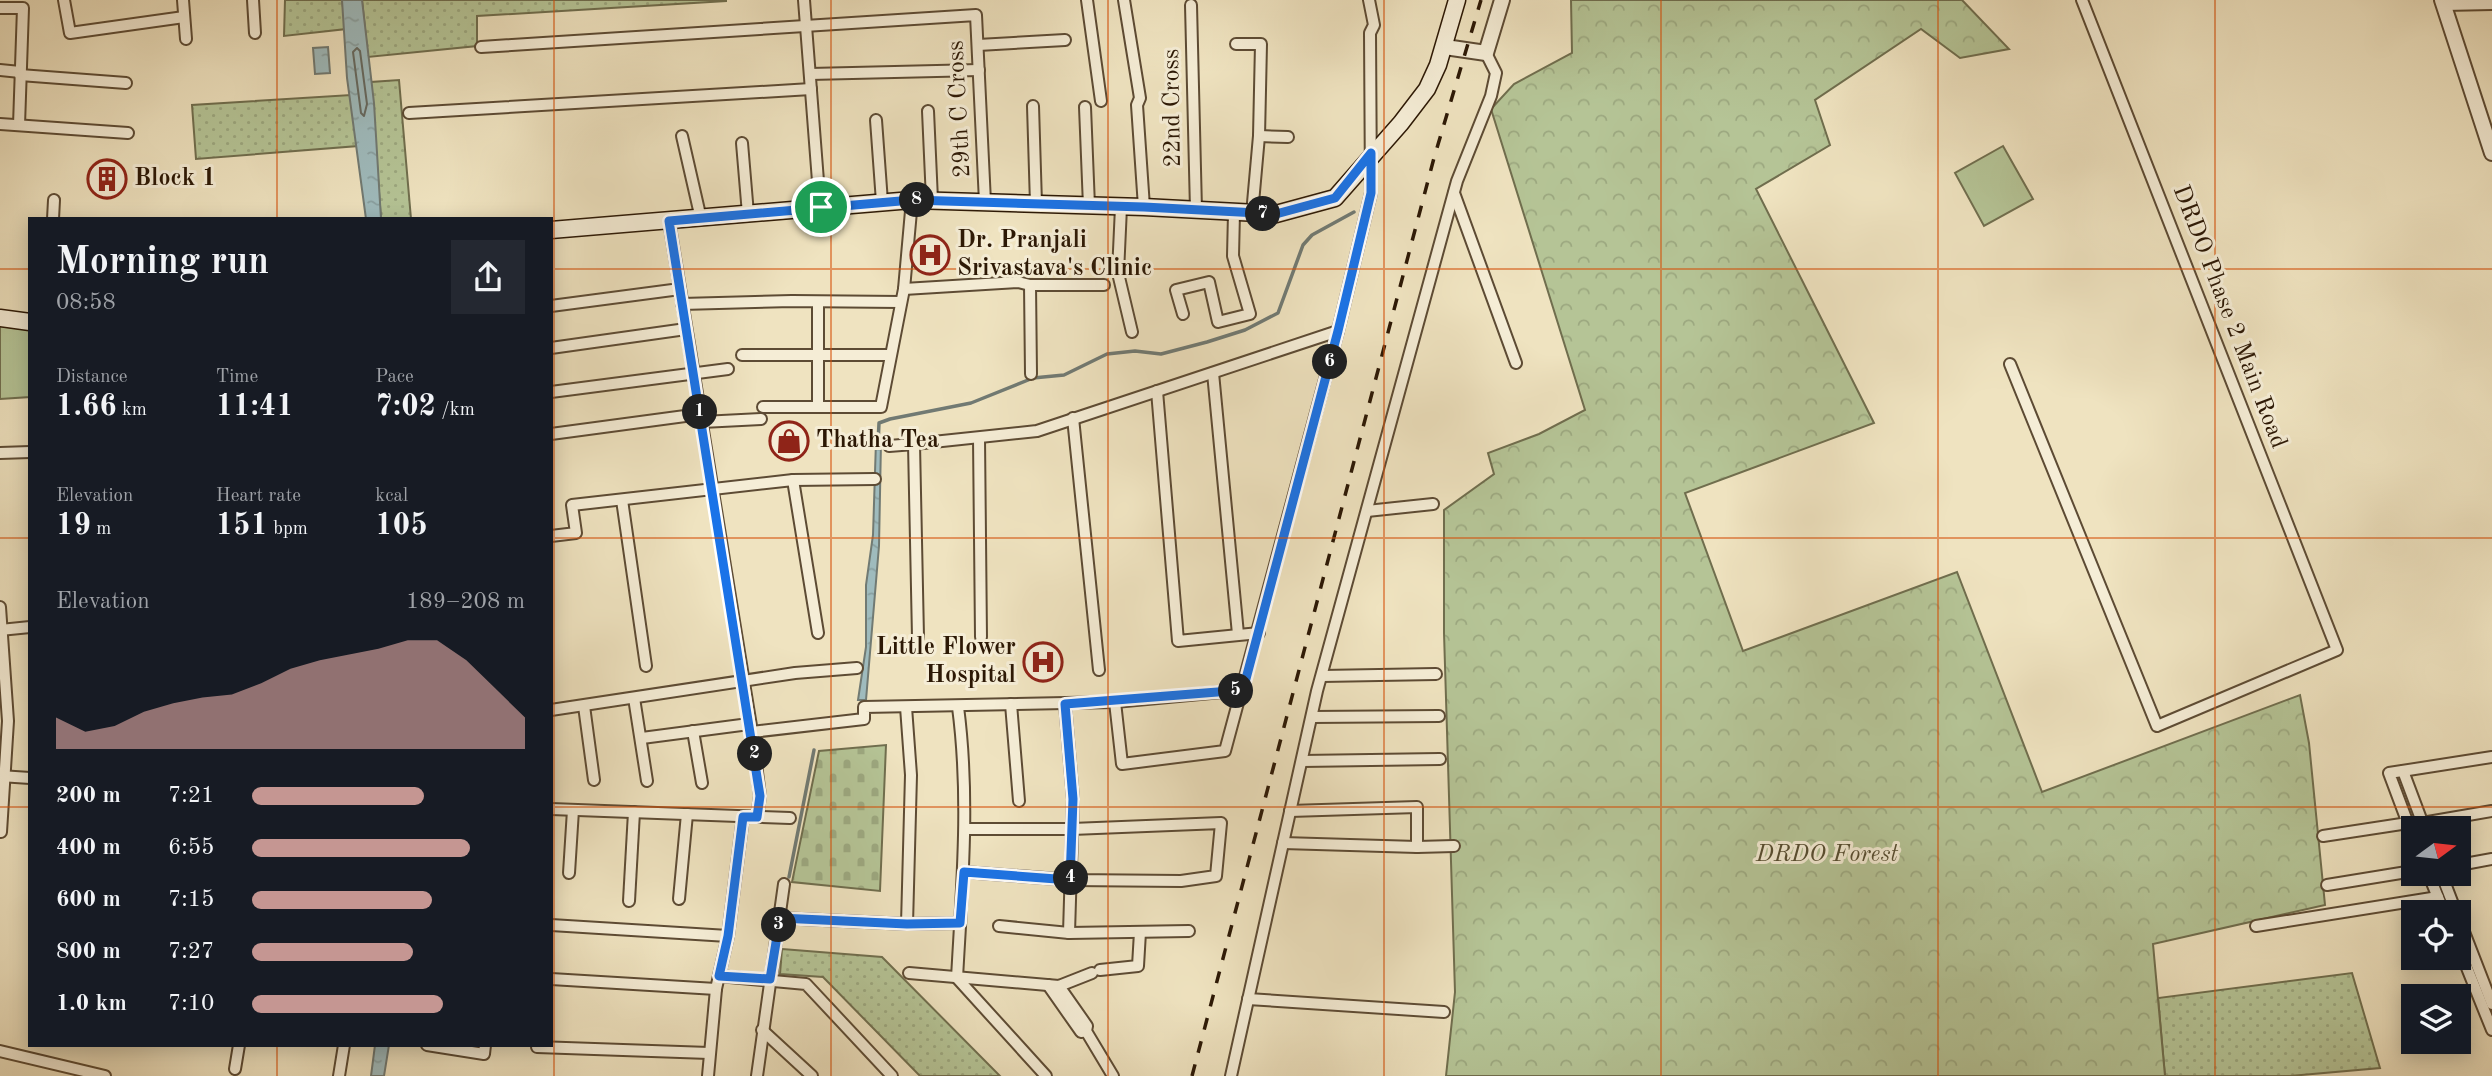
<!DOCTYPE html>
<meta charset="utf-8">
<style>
:root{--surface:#171b24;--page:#242831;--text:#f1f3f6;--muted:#9ea1a6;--accent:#c59692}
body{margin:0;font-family:"Old Standard TT",serif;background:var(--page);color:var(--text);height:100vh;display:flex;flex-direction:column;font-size:26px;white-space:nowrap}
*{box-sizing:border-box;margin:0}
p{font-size:23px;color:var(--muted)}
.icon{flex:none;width:38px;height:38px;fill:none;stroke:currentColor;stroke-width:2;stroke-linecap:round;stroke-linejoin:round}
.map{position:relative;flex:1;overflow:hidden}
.sheet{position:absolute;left:28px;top:217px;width:525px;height:830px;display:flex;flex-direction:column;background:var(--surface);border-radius:0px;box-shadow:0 4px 18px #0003}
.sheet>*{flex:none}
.needle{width:46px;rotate:75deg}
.tools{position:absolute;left:2401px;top:816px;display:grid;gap:14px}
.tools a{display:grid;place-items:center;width:70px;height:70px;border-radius:0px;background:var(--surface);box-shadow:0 4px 18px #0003;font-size:35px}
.pin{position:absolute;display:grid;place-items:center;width:60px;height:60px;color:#fff;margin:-30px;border:4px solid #fff;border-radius:50%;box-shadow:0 2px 7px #0007}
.km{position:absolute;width:35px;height:35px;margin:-18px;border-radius:50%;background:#222;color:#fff;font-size:19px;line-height:35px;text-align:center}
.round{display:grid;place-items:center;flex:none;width:74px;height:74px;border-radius:0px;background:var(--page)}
.headline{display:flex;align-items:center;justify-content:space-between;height:119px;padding:0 28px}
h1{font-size:38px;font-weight:800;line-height:52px}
.figures{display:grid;grid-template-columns:repeat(3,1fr);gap:10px;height:119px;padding:7px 28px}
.figures div{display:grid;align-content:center}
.figures b{font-size:30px;font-weight:800}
.figures small{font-size:19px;font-weight:400}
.figures p{font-size:19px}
.chart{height:196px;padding:14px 28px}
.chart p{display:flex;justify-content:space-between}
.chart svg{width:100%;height:126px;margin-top:7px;fill:var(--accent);opacity:.7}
ul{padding:0 28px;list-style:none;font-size:23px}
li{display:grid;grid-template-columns:112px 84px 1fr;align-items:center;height:52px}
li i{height:18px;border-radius:9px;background:var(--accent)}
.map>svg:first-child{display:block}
.grass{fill:url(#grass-dots);stroke:#706e4e;stroke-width:2}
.forest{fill:url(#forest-crowns);stroke:#706e4e;stroke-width:2}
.cemetery{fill:url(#cemetery-stones);stroke:#706e4e;stroke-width:2}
.park{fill:#b5c496;stroke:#706e4e;stroke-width:2}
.water{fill:url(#water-ripples);stroke:#717a73;stroke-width:2}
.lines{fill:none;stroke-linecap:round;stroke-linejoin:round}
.shore{stroke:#666a61;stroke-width:2}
.stream{stroke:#717a73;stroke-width:3.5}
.minor-casing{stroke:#5d4b34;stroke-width:14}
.tertiary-casing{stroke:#5d4b34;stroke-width:18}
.secondary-casing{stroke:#2c1805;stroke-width:19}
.minor{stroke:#f5edd6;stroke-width:10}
.tertiary{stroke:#f5edd6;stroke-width:14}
.secondary{stroke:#f5edd6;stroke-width:16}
.rail{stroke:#2c1805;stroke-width:3.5;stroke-dasharray:12 12;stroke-linecap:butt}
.route-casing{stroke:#fff;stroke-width:14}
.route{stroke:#1a73e8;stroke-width:9}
.grid{fill:none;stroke:#d5520b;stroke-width:2;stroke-opacity:0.55}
.labels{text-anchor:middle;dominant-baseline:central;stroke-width:6;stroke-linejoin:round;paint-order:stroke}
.street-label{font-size:24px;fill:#2c1805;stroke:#f5edd6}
.poi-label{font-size:24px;font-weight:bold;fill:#2c1805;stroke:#f5edd6;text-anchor:start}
.park-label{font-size:24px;font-style:italic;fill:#554c30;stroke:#f5edd6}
</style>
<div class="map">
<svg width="2492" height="1076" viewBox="0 0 2492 1076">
<defs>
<pattern id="grass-dots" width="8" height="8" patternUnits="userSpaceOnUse" patternTransform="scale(1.75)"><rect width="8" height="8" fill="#b5c496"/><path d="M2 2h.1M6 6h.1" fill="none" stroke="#9ca880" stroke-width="1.8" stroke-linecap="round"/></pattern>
<pattern id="forest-crowns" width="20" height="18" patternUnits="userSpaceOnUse" patternTransform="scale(1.75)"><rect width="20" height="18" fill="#b5c496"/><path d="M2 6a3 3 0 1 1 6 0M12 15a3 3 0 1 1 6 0" fill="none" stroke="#9ca880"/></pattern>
<pattern id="cemetery-stones" width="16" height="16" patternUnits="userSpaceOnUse" patternTransform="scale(1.75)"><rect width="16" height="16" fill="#b5c496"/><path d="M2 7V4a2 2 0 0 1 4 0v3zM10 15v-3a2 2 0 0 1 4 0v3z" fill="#9ca880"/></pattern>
<pattern id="water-ripples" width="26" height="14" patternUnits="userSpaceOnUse" patternTransform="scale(1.75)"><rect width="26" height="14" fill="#9fbbbd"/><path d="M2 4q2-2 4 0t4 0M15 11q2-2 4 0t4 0" fill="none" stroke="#89a0a1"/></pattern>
</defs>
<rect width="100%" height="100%" fill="#efe3c0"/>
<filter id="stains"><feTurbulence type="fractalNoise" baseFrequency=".00286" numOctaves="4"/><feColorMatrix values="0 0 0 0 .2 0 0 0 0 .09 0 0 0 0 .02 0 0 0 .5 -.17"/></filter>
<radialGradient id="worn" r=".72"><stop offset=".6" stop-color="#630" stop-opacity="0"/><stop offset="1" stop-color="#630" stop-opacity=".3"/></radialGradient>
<g class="grass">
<path d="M285,0H342L346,29L284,36Z"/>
<path d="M362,0H726V1L477,16V46L368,57Z"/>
<path d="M399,80L411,219H381L371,82Z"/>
<path d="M351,95L358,146L196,159L192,105Z"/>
<path d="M782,949L882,957L1000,1076H920L823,977L780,974Z"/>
<path d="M2352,973L2380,1068L2290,1076H2165L2158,998Z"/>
</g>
<path class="forest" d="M1571,0H1962L2009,49L1960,58L1921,29L1815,100L1830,145L1756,189L1874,423L1685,493L1743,651L1957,572L2042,792L2300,695L2309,743L2325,905L2153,944L2165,1076H1446L1455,992L1444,633V510L1494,474L1488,453L1539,434L1585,410L1491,109L1514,84L1572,53Z"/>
<path class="cemetery" d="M886,745L880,891L792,882L819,751Z"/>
<g class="park">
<path d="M2003,146L2033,199L1984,226L1955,173Z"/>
<path d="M0,326L30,330V397L0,399Z"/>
</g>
<g class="water">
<path d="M342,0H362L374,103L381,219H366L347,78Z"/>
<path d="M328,47L330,73L315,74L313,48Z"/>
<path d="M876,441L881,442L879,546L866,700H858L866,647V585L873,535Z"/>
<path d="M375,1045H389L384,1076H371Z"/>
</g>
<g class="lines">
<path class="shore" d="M357,48L360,51L367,104L364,116L361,113L353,52Z"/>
<g class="stream">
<path d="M878,445L879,423L890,419L971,403L1033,378L1064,375L1107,354L1135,351L1161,354L1207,342L1245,330L1278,313L1303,245L1312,235L1354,212"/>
<path d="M789,877L814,750"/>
</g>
<g class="minor-casing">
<g id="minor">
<path d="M64,0L70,33L184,17"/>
<path d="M183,0L186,39"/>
<path d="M253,0L255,33"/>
<path d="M804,0L820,207"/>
<path d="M1087,0L1101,101"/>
<path d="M1124,0L1140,98L1137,105L1144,207"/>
<path d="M1191,5L1196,210"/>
<path d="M2444,5L2492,4"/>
<path d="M0,8H23L19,125"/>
<path d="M1236,44H1261L1259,136L1252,214"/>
<path d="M978,45L1065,40"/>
<path d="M481,47L976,15L985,202"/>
<path d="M0,70L20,72"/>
<path d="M810,74L979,70"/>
<path d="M20,75L126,83"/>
<path d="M1033,106L1036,204"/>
<path d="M1085,107L1089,206"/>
<path d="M928,111L932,200"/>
<path d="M409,113L811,89"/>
<path d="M876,120L882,202"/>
<path d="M0,124L128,133"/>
<path d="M682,136L701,219"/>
<path d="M1259,136L1288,137"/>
<path d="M742,143L748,214"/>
<path d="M1454,193L1516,363"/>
<path d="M1121,207L1118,273L1132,332"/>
<path d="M53,219L54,200"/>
<path d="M669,221L752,732L760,796L757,817"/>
<path d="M1030,285L1031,374"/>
<path d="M904,289L1018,282L1030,285H1104"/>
<path d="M682,304L792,301L901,302"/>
<path d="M551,306L680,289"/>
<path d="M1183,314L1176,290L1209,282L1218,322L1250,314L1233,256L1234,213"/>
<path d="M551,348L686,329"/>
<path d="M742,355H889"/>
<path d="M2010,364L2157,726L2337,650L2082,0"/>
<path d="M1213,373L1238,634"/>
<path d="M1157,391L1178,641L1259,633"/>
<path d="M551,392L728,369"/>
<path d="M763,407H881L904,289L912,200"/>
<path d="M818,407V303"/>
<path d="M1073,418L1099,670"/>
<path d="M702,422L761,419"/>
<path d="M551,434L700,414"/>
<path d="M979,438L981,637"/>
<path d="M889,446L914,444"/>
<path d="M0,453L30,452"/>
<path d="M793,480L818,633"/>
<path d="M622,500L646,666"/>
<path d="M1367,511L1433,504"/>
<path d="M551,536L576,533L572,505L793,480L875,479"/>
<path d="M0,607L8,721L1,832"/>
<path d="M0,630L30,627"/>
<path d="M918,637L914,444L1037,431L1338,331"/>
<path d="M1322,676L1436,674"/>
<path d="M634,698L647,781"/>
<path d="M1115,702L1122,764L1225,751L1338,331L1371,193L1370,33L1374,25L1369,0"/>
<path d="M1011,704L1019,801"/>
<path d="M1065,704L1073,799L1069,933"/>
<path d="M584,706L594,780"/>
<path d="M906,707L911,775L907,924"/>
<path d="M958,707C970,798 962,887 957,978L1046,1076"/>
<path d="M551,710L795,673L857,668"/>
<path d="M1312,717L1439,716"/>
<path d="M693,731L702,783"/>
<path d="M752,732L864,719V707L1115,702L1243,690"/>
<path d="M642,738L749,724"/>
<path d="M1302,761L1440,759"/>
<path d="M2403,771L2424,827"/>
<path d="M0,776L30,778"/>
<path d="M551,809L790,818"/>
<path d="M1290,811L1417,807V847L1454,846"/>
<path d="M2422,823L2492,811"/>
<path d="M2323,836L2408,823"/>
<path d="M2413,837L2389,773L2492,757"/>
<path d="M1283,843L1417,847"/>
<path d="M2459,865L2492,859"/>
<path d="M964,872L1071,880L1181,881L1216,876L1221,823L1072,829H966"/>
<path d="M569,873L573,810"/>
<path d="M2428,873L2444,912"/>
<path d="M2441,873L2456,912"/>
<path d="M2327,885L2413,871"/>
<path d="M679,899L687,814"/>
<path d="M629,901L634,812"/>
<path d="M780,918L907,924L960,923"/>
<path d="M2459,919L2492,1004"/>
<path d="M551,925L728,936"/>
<path d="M999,926L1069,933L1189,931"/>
<path d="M2256,926L2438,897"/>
<path d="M2459,948L2492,1030"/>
<path d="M1100,970L1138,966L1140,932"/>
<path d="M909,973L1059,986L1092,973"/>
<path d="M719,976L806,984L892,1076"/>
<path d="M551,979L716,989"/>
<path d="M1048,985L1081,1032L1086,1031"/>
<path d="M1059,986L1087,1026L1086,1031L1113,1076"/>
<path d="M1248,999L1444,1012"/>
<path d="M762,1030L812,1076"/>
<path d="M427,1045L484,1054L485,1045"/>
<path d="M537,1047L709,1053"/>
<path d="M0,1051L105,1076"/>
<path d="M235,1069L239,1045"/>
<path d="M339,1076L344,1045"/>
<path d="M708,1076L716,989L728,936L743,817"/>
<path d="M757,1076L784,884"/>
<path d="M1231,1076L1317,691L1457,181L1491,96L1496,73L1486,53"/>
</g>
</g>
<g class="tertiary-casing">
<g id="tertiary">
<path d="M2442,0L2492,153"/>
<path d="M1445,47L1486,53L1502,0"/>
</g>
</g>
<g class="secondary-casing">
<g id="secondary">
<path d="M551,230L912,200L1144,207L1276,214L1335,198L1401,123L1427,89L1438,65L1457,0"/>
<path d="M0,318L30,322"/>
</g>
</g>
<use href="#minor" class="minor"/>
<use href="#tertiary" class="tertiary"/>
<use href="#secondary" class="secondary"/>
<path class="rail" d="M1192,1076L1434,158L1481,0"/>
</g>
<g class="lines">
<g class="route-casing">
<path id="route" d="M1371,153V193L1338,331L1243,690L1065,704L1073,799L1070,880L964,872L960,923L907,924L780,918L770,979L719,976L728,936L743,817H757L760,796L669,221L912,200L1144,207L1276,214L1335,198Z"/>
</g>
<use href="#route" class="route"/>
</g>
<path class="grid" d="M277,0V219M554,0V1076M831,0V1076M1108,0V1076M1384,0V1076M1661,0V1076M1938,0V1076M2215,0V1076M0,269H30M551,269H2492M0,538H30M551,538H2492M0,807H30M551,807H2492M277,1045V1076"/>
<defs>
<g id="building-ring" transform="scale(2.0125)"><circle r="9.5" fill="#f5edd6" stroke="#8f2418" stroke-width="1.5"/><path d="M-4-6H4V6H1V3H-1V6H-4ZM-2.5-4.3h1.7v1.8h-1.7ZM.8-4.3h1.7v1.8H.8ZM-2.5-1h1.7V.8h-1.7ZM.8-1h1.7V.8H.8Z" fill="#8f2418"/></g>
<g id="hospital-ring" transform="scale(2.0125)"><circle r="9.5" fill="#f5edd6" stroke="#8f2418" stroke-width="1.5"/><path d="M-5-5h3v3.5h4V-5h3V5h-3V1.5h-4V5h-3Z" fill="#8f2418"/></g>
<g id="shop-ring" transform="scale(2.0125)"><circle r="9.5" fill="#f5edd6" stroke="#8f2418" stroke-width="1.5"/><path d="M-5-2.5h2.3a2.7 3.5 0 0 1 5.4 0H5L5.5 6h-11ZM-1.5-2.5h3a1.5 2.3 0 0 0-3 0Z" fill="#8f2418"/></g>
</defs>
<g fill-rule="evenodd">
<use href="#building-ring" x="107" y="179"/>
<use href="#hospital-ring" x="930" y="255"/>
<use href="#shop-ring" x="789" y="441"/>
<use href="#hospital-ring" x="1043" y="662"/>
</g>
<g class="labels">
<g class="street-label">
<text transform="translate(1173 108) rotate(-91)">22nd Cross</text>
<text transform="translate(960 109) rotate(-93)">29th C Cross</text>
<text transform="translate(2229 317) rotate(69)">DRDO Phase 2 Main Road</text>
</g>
<g class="poi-label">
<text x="134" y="179">Block 1</text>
<text x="957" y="241">Dr. Pranjali<tspan x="957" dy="28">Srivastava's Clinic</tspan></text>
<text x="816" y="441">Thatha Tea</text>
<text x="1016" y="648" text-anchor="end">Little Flower<tspan x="1016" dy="28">Hospital</tspan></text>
</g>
<g class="park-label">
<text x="1827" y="855">DRDO Forest</text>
</g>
</g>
<rect width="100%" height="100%" filter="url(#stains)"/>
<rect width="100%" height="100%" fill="url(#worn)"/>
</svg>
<div class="tools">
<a><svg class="needle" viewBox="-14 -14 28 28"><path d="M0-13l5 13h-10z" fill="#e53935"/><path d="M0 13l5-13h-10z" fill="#9ea1a6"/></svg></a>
<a><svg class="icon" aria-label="locate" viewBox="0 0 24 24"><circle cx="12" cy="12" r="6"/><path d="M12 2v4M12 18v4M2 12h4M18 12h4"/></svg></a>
<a><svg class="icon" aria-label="layers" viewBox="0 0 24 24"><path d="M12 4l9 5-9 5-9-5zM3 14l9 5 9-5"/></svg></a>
</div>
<div class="pin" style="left:821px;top:207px;background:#1e9e55"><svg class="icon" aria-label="arrive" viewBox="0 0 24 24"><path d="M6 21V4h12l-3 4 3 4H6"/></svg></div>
<b class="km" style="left:700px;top:412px">1</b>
<b class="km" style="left:755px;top:754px">2</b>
<b class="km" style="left:779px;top:925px">3</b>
<b class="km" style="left:1071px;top:878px">4</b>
<b class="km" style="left:1236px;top:691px">5</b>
<b class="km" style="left:1330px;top:362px">6</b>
<b class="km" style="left:1263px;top:214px">7</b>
<b class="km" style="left:917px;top:200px">8</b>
<section class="sheet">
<div class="headline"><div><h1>Morning run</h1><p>08:58</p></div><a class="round"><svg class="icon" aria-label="share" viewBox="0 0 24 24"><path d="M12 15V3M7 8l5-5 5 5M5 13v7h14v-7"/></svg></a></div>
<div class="figures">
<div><p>Distance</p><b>1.66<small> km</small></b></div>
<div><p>Time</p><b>11:41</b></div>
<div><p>Pace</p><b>7:02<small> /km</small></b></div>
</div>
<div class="figures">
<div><p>Elevation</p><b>19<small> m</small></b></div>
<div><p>Heart rate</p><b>151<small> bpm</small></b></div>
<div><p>kcal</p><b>105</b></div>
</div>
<div class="chart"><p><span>Elevation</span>189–208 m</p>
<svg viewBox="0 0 160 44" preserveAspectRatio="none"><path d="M0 44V33L10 38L20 36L30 31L40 28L50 26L60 25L70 21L80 16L90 13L100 11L110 9L120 6L130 6L140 13L150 23L160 33V44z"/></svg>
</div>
<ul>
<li><b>200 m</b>7:21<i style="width:63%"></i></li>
<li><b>400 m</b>6:55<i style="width:80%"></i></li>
<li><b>600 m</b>7:15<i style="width:66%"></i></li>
<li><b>800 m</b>7:27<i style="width:59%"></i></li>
<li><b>1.0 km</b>7:10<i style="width:70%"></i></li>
</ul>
</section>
</div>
